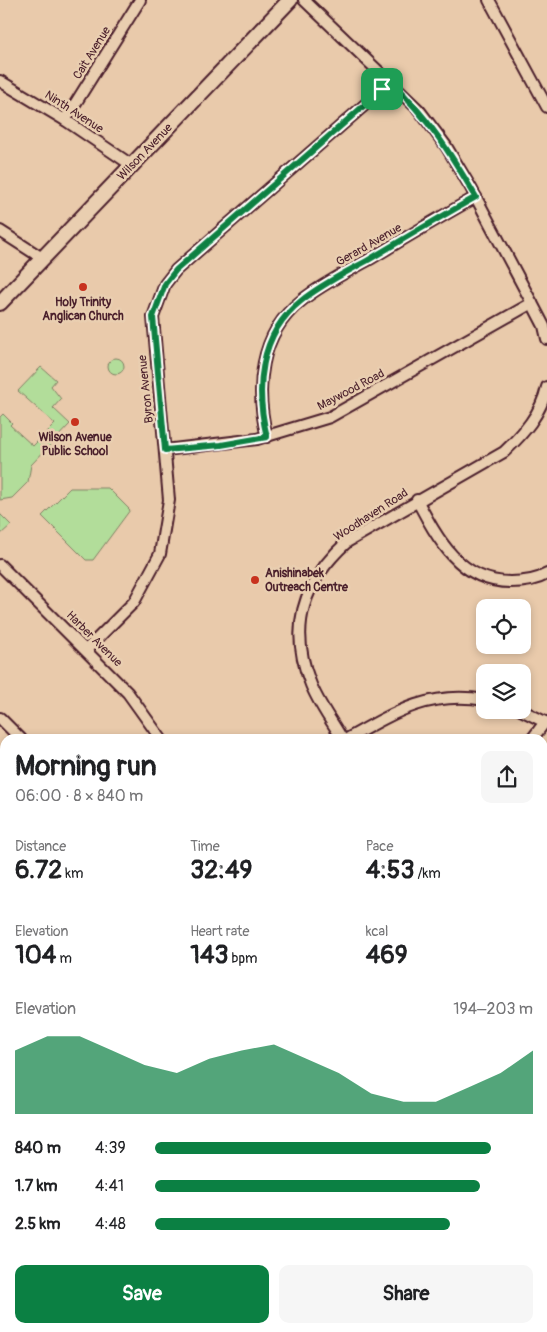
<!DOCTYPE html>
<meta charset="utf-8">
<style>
:root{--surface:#fff;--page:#f6f6f6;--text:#202124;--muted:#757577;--accent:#0b8043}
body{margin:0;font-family:Pangolin,sans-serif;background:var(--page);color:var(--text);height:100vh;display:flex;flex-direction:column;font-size:19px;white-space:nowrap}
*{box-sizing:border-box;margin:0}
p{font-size:16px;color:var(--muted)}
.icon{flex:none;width:28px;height:28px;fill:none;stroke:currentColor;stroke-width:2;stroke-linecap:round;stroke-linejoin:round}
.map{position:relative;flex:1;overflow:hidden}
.panel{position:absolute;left:0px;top:734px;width:548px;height:599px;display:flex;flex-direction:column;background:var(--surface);border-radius:15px 15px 0 0;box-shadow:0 2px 8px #0003}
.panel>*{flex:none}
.controls{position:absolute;left:476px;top:599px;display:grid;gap:10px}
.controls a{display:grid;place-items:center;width:55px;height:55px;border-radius:10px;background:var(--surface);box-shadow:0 2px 8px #0003;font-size:25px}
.pin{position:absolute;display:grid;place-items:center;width:42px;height:42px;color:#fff;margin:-21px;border-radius:10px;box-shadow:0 2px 8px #0006}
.round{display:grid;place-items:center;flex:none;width:52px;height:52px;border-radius:10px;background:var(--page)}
.headline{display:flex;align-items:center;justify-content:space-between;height:85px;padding:0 15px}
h1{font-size:28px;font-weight:800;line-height:38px}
.stats{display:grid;grid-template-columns:repeat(3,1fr);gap:8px;height:85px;padding:5px 15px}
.stats div{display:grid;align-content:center}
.stats b{font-size:25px;font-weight:800}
.stats small{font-size:14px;font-weight:400}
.stats p{font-size:14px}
.chart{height:140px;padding:10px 15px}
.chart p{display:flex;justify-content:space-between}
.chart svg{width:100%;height:90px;margin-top:5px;fill:var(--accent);opacity:.7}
.cta{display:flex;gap:10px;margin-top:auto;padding:10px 15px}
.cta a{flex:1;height:58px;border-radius:10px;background:var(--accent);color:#fff;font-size:20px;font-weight:800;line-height:58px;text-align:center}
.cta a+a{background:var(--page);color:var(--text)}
ul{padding:0 15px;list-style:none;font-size:16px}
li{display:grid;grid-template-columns:80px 60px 1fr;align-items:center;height:38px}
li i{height:12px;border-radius:6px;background:var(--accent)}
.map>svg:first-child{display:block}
.green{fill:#b2dd9a;stroke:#7e7e62}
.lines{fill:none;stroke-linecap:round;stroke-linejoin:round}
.stream{stroke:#7490a2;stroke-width:2.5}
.street-casing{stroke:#4a1f2b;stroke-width:14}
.secondary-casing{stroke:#4a1f2b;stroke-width:18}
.street{stroke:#e9ceb0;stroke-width:10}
.secondary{stroke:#e9ceb0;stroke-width:14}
.tram{stroke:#4a1f2b;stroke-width:1}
.route-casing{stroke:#fff;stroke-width:10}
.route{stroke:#0b8043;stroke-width:6}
.poi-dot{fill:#c8321e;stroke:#e9ceb0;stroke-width:2}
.labels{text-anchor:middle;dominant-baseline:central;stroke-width:5;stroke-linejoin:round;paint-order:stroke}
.street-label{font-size:12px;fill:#4a1f2b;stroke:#e9ceb0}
.poi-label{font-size:12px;font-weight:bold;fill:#4a1f2b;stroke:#e9ceb0}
</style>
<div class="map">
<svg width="547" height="1332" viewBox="0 0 547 1332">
<rect width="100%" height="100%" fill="#e9caab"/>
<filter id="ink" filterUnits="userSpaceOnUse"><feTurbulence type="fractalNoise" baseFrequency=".02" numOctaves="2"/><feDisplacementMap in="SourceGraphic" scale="10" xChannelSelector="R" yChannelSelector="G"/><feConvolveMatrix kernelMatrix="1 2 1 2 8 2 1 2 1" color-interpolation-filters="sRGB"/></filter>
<g filter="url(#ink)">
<g class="green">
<circle cx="116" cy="366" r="8"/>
<path d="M41,367L56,380L51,386L61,399L53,408L70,424L31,465L28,482L12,498L0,500V417L3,414L12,423L10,425L33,446L55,424L18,391Z"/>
<path d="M70,488H108L130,510L93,560H86L42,516Z"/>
<path d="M0,514L11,525L1,534H0Z"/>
<path d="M0,953L5,958V1053H0Z"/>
<path d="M547,1054V1094L543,1095V1054Z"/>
</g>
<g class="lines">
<g class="stream">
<path d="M0,1027L5,1028"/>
<path d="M542,1073L547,1072"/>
</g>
<g class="street-casing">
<g id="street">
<path d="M304,0L419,110L446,146L471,188L532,303L544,326L547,339"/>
<path d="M489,0L547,107"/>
<path d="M0,81L65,120L133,166"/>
<path d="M65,120L140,0"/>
<path d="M0,231L42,258"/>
<path d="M267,437C255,389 259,334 301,301C322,284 347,272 370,259C405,238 440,217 476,197"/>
<path d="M165,450L257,439L330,417L532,303"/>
<path d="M417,500C437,538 460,582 510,582C523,582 535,581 547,574"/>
<path d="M0,565L128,693L161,739"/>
<path d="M87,649L134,602L160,554L169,500L153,317L165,284L176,270L391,82"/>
<path d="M521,710L547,723"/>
<path d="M0,718L21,739"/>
<path d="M342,739C332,721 317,702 310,682C288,626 304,581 347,542L504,452C524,433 541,414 547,387"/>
<path d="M347,739C393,713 430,690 485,700"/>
<path d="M532,739L545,722"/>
<path d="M0,866L5,861"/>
<path d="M0,873L5,878"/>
<path d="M542,883L547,881"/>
<path d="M0,1061L5,1062"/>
<path d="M542,1105L547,1104"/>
<path d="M0,1200L5,1197"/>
<path d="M18,1332L25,1328"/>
<path d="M209,1332L210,1328"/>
</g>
</g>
<g class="secondary-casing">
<g id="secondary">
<path d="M0,303L290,0"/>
<path d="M542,1277L547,1270"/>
<path d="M504,1332L507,1328"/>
</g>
</g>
<use href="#street" class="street"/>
<use href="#secondary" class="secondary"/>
<g class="tram">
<path d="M542,1309L547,1302"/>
<path d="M542,1321L547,1314"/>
<path d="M527,1332L530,1328"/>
</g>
</g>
</g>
<g class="lines" filter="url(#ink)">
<g class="route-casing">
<path id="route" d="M391,82C429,119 449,151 476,197C440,217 405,238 370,259C347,272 322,284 301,301C259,334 255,389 267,437L221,445L165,450L153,317L165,284L176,270Z"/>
</g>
<use href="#route" class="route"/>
</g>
<g class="poi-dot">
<circle cx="83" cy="287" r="5"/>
<circle cx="75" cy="422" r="5"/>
<circle cx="255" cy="580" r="5"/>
</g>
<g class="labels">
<g class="street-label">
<text transform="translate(92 53) rotate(-58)">Cait Avenue</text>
<text transform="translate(74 112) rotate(33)">Ninth Avenue</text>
<text transform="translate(145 152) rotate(-46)">Wilson Avenue</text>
<text transform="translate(369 245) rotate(-30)">Gerard Avenue</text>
<text transform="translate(146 389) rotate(-96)">Byron Avenue</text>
<text transform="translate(351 390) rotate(-28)">Maywood Road</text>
<text transform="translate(371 515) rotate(-33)">Woodhaven Road</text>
<text transform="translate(94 639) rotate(45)">Harber Avenue</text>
</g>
<g class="poi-label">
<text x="83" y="302">Holy Trinity<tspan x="83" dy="14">Anglican Church</tspan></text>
<text x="75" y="437">Wilson Avenue<tspan x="75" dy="14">Public School</tspan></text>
<text x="265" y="573" text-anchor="start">Anishinabek<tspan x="265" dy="14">Outreach Centre</tspan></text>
</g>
</g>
</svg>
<div class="controls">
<a><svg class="icon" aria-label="locate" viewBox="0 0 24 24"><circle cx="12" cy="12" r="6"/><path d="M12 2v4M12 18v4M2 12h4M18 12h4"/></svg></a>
<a><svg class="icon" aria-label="layers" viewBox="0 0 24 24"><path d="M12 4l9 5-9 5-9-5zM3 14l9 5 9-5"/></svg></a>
</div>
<div class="pin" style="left:382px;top:89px;background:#1e9e55"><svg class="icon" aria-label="arrive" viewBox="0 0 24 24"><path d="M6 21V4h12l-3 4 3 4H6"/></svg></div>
<section class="panel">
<div class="headline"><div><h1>Morning run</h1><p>06:00 · 8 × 840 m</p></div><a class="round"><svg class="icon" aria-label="share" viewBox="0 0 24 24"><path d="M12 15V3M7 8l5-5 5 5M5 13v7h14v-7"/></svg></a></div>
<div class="stats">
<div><p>Distance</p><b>6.72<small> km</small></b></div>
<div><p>Time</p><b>32:49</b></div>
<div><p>Pace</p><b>4:53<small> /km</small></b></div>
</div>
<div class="stats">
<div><p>Elevation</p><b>104<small> m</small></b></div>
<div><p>Heart rate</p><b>143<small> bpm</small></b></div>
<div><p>kcal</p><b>469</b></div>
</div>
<div class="chart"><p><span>Elevation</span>194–203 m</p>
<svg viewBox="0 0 160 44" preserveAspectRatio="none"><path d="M0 44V13L10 6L20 6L30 13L40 20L50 24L60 17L70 13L80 10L90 17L100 24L110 34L120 38L130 38L140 31L150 24L160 13V44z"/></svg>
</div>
<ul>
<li><b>840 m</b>4:39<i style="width:89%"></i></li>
<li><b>1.7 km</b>4:41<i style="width:86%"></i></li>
<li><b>2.5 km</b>4:48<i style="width:78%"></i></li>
</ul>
<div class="cta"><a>Save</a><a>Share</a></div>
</section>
</div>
